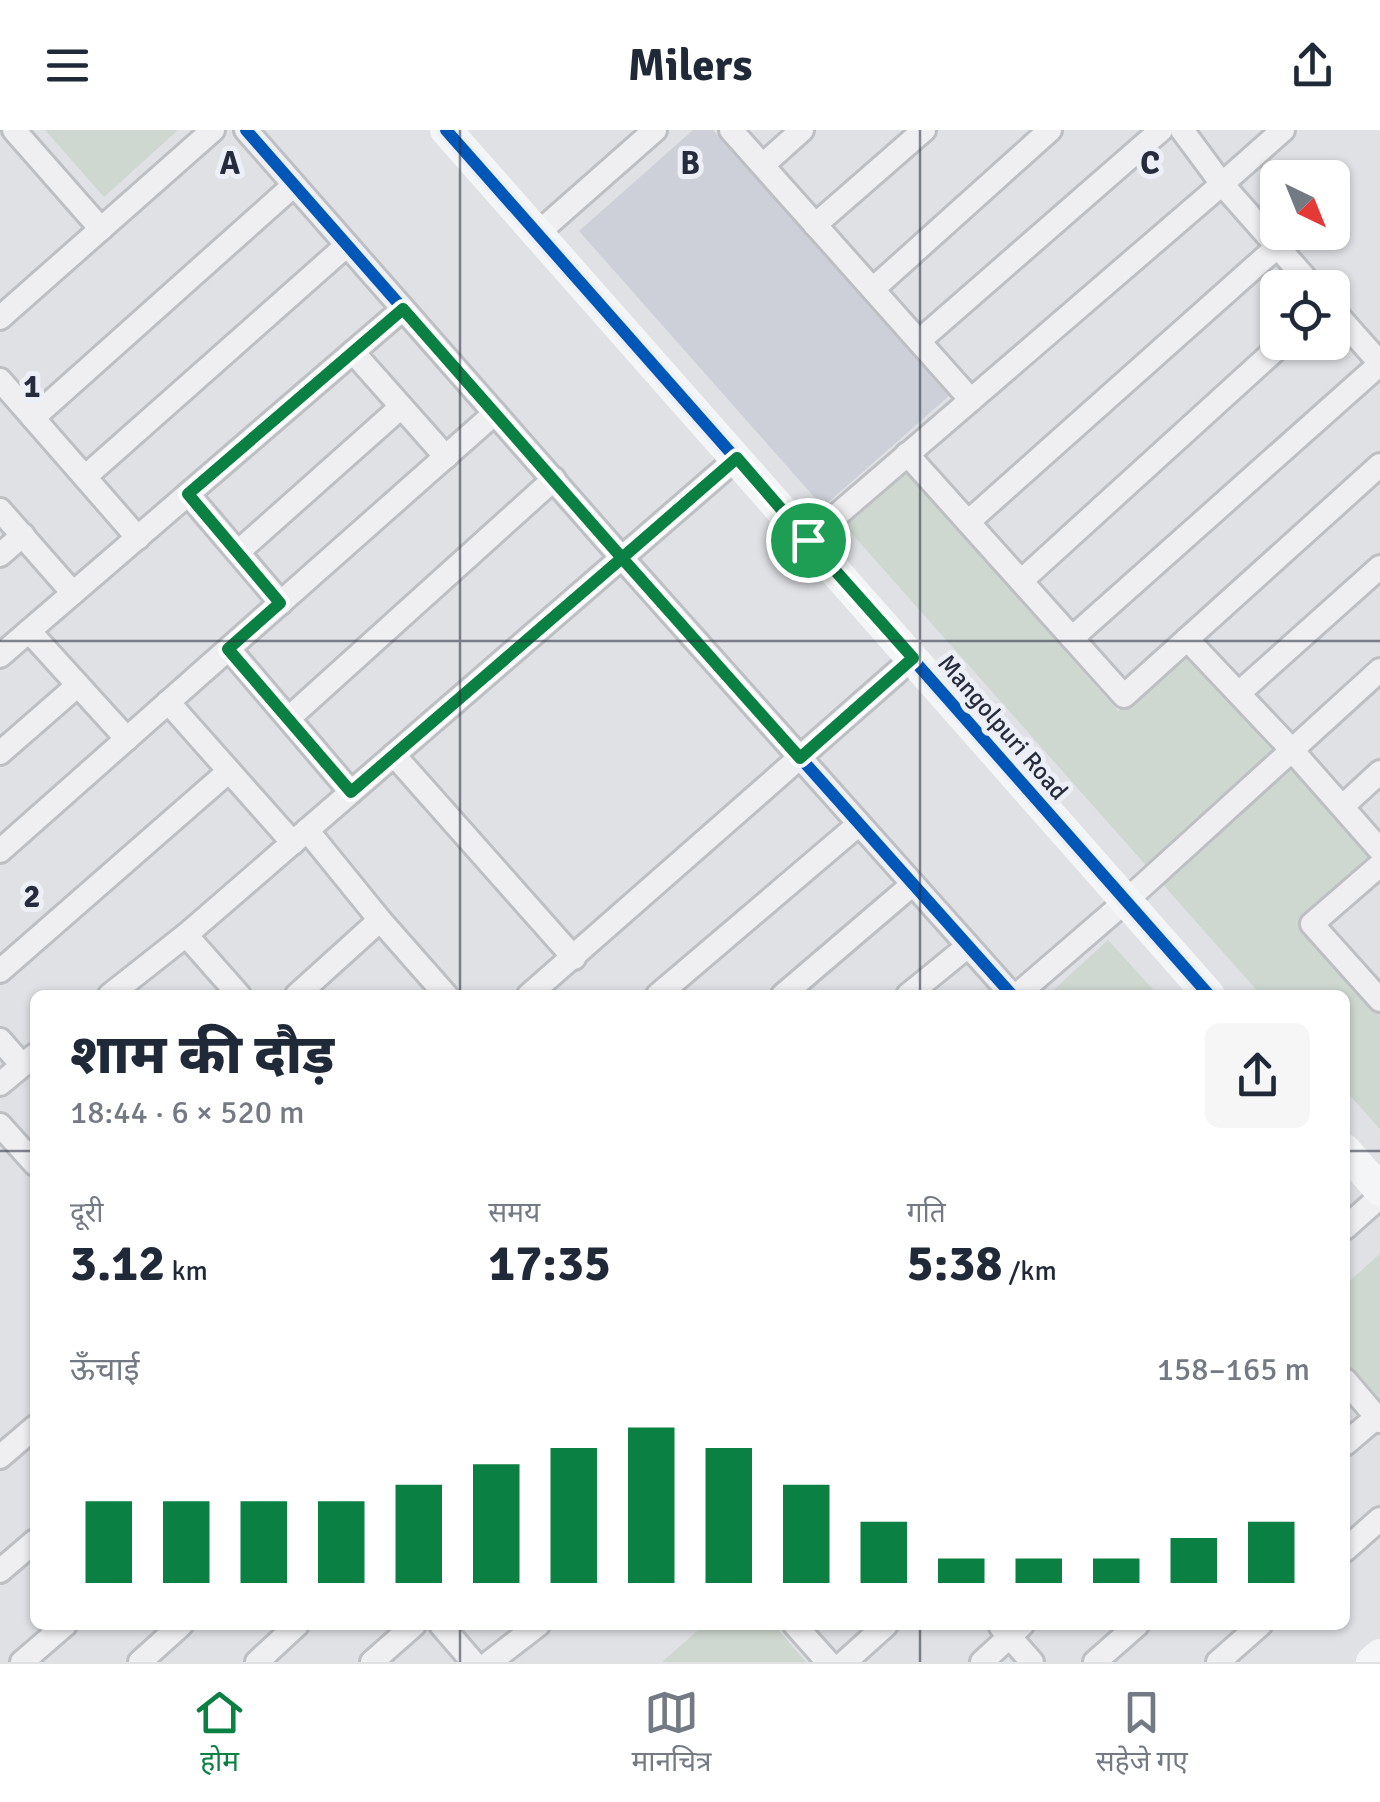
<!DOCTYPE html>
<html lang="hi">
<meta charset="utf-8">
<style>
:root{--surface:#fff;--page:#f6f6f7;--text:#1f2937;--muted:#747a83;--line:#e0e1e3;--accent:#0b8043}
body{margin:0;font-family:Signika,"Noto Sans Devanagari",sans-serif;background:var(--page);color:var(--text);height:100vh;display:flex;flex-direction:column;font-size:38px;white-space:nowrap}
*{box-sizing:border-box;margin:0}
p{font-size:32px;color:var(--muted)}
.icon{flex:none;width:55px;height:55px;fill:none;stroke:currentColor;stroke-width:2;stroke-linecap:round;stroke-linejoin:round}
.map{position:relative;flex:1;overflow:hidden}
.panel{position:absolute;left:30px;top:860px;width:1320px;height:640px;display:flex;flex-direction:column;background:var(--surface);border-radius:15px;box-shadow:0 2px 8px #0004}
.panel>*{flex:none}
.needle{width:65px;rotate:137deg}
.fabs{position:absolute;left:1260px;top:30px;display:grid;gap:20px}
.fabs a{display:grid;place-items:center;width:90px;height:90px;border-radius:15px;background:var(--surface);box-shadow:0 2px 8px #0004;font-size:50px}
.pin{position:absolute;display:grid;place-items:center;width:85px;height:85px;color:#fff;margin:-42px;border:5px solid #fff;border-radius:50%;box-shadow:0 2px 10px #0007}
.round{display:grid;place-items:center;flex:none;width:105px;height:105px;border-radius:15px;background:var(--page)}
.head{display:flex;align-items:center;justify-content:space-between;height:170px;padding:0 40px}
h1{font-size:55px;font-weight:800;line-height:75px}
.stats{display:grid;grid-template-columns:repeat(3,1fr);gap:15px;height:170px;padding:10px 40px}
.stats div{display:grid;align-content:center}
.stats b{font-size:50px;font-weight:800}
.stats small{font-size:28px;font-weight:400}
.stats p{font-size:28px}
.chart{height:280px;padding:20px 40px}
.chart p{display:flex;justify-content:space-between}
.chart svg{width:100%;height:180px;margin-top:10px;stroke:var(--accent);stroke-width:6}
header{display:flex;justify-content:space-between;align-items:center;height:130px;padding:0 40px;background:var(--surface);font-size:45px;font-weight:800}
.tabs{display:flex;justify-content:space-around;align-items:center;height:140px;border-top:2px solid var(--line);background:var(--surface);font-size:28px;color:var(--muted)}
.tabs a{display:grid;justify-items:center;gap:5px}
.tabs .active{color:var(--accent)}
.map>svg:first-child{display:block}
.built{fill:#cdd0d8}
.green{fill:#ced8d0}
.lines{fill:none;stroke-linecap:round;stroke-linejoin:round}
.street-casing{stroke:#bdbfc3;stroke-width:28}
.street{stroke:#efeff2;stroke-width:22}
.secondary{stroke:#f3f5f6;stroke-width:32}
.cycleway-casing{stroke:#eceff5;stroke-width:19}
.cycleway{stroke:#0057b8;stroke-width:12}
.route-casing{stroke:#fff;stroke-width:20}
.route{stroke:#0b8043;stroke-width:12}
.grid{fill:none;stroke:#262c3e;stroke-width:2.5;stroke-opacity:0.55}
.labels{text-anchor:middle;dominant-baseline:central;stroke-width:10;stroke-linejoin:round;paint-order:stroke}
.street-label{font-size:25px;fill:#262c3e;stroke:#eceff5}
.grid-label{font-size:32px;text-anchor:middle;font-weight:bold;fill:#262c3e;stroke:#eceff5;stroke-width:10;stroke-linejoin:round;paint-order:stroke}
</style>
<header><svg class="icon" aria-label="menu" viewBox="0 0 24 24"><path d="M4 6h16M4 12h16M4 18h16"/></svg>Milers<svg class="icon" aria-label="share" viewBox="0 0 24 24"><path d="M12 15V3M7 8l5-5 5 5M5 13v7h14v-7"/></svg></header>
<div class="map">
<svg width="1380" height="1532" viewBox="0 0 1380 1532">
<rect width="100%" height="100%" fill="#dfe1e5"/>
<path class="built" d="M693,0H713L949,266L823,377L579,101Z"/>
<g class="green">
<path d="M45,0H178L104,67Z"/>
<path d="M906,342L1118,581L1188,519L1380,736V750L1313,810L1380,885V999L1345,960V865H1261L845,396Z"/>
<path d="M1108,810L1158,865H1048Z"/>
<path d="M1380,1124V1278L1345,1238V1155Z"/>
<path d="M704,1495H774L806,1532H662Z"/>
</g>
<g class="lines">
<g class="street-casing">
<g id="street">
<path d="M14,0L101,99"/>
<path d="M246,0L622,428L1012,865"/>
<path d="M731,0L971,270"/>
<path d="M1283,0L1222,54L1314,158"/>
<path d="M763,35L802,0"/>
<path d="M815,95L924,0"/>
<path d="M538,103L655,0"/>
<path d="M873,159L1050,0"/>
<path d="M1332,179L1380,233"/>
<path d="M0,188L213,0"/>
<path d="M919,211L1161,0"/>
<path d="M353,222L446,327"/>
<path d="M0,250L138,408"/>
<path d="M33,288L294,55"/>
<path d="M907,324L1124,566L1380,335"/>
<path d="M85,347L347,115"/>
<path d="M188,364L281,473"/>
<path d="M0,380L73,463"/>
<path d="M968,392L1278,116"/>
<path d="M808,410L1222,54L1182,0"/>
<path d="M238,422L401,277"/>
<path d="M0,425L23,405"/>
<path d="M1021,451L1284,212"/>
<path d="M29,501L127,609"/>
<path d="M1072,508L1380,234"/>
<path d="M1187,509L1291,619L1380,720"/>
<path d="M229,519L351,662"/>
<path d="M0,526L403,179"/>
<path d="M1239,563L1380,437"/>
<path d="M168,572L293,713"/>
<path d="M289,588L554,349"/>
<path d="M0,623L78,555"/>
<path d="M394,625L574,828"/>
<path d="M1343,676L1380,642"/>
<path d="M307,700L380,790L446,865"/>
<path d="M0,721L495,283"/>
<path d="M1380,735L1312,794L1380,870"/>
<path d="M186,805L239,865"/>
<path d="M0,841L229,641"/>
<path d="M110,865L186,805L737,328"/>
<path d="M297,865L380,790"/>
<path d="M529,865L913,528"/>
<path d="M658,865L859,694"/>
<path d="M783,865L913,754"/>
<path d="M908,865L968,816"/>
<path d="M1017,865L1126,771L1380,540"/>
<path d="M0,910L22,935"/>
<path d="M0,954L35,925"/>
<path d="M0,995L35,1034"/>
<path d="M1345,1098L1380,1067"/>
<path d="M1345,1250L1380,1291"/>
<path d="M1345,1314L1377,1287"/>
<path d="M0,1327L35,1297"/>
<path d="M1345,1420L1380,1389"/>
<path d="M0,1441L35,1411"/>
<path d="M441,1495L473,1532"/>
<path d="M795,1495L828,1532"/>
<path d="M1001,1497L1032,1532"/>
<path d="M22,1532L65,1495"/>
<path d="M140,1532L181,1495"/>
<path d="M257,1532L297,1495"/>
<path d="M372,1532L414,1495"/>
<path d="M490,1532L538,1495"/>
<path d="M845,1532L886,1495"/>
<path d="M982,1532L1022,1495"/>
<path d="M1095,1532L1137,1495"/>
<path d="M1218,1532L1260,1495"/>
</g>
</g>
<use href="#street" class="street"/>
<g class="secondary">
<path d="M446,0L1209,865"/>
<path d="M1345,1020L1380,1060"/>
<path d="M1372,1532L1380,1525"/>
</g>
<g class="cycleway-casing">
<g id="cycleway">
<path d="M246,0L622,428L1012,865"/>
<path d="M446,0L1209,865"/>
</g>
</g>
<use href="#cycleway" class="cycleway"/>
</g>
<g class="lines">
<g class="route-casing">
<path id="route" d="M808,410L737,328L622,428L403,179L188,364L280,473L228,519L351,662L622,428L800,628L913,528L808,410"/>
</g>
<use href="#route" class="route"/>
</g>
<path class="grid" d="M460,0V865M920,0V865M0,511H1380M0,1021H35M1345,1021H1380M460,1495V1532M920,1495V1532"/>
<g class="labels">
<g class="street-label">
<text transform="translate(1003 597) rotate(49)">Mangolpuri Road</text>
</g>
</g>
<g class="grid-label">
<text x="230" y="44">A</text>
<text x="690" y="44">B</text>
<text x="1150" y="44">C</text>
<text x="32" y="267">1</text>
<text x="32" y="777">2</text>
</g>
</svg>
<div class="fabs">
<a><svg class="needle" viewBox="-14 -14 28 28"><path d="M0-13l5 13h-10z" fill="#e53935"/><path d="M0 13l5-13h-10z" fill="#747a83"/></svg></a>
<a><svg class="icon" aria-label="locate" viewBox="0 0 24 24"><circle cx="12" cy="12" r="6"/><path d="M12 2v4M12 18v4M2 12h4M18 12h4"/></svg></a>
</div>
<div class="pin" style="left:808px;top:410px;background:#1e9e55"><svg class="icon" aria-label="arrive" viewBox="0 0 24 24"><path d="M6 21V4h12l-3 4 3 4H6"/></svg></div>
<section class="panel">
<div class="head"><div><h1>शाम की दौड़</h1><p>18:44 · 6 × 520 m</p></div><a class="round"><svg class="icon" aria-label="share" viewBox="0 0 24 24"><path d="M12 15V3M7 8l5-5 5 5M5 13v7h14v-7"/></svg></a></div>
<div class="stats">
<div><p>दूरी</p><b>3.12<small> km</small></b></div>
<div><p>समय</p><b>17:35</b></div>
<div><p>गति</p><b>5:38<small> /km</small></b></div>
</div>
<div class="chart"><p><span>ऊँचाई</span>158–165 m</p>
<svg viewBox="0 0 160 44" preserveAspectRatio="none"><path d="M5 44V24M15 44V24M25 44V24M35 44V24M45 44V20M55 44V15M65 44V11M75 44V6M85 44V11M95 44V20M105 44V29M115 44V38M125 44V38M135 44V38M145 44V33M155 44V29"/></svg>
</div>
</section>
</div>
<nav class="tabs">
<a class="active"><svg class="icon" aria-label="home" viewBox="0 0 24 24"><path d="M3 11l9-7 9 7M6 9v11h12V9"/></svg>होम</a>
<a><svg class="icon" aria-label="map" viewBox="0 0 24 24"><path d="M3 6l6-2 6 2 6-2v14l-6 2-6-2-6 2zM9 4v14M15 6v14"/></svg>मानचित्र</a>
<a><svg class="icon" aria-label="saved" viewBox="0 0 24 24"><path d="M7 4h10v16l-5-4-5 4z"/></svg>सहेजे गए</a>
</nav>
